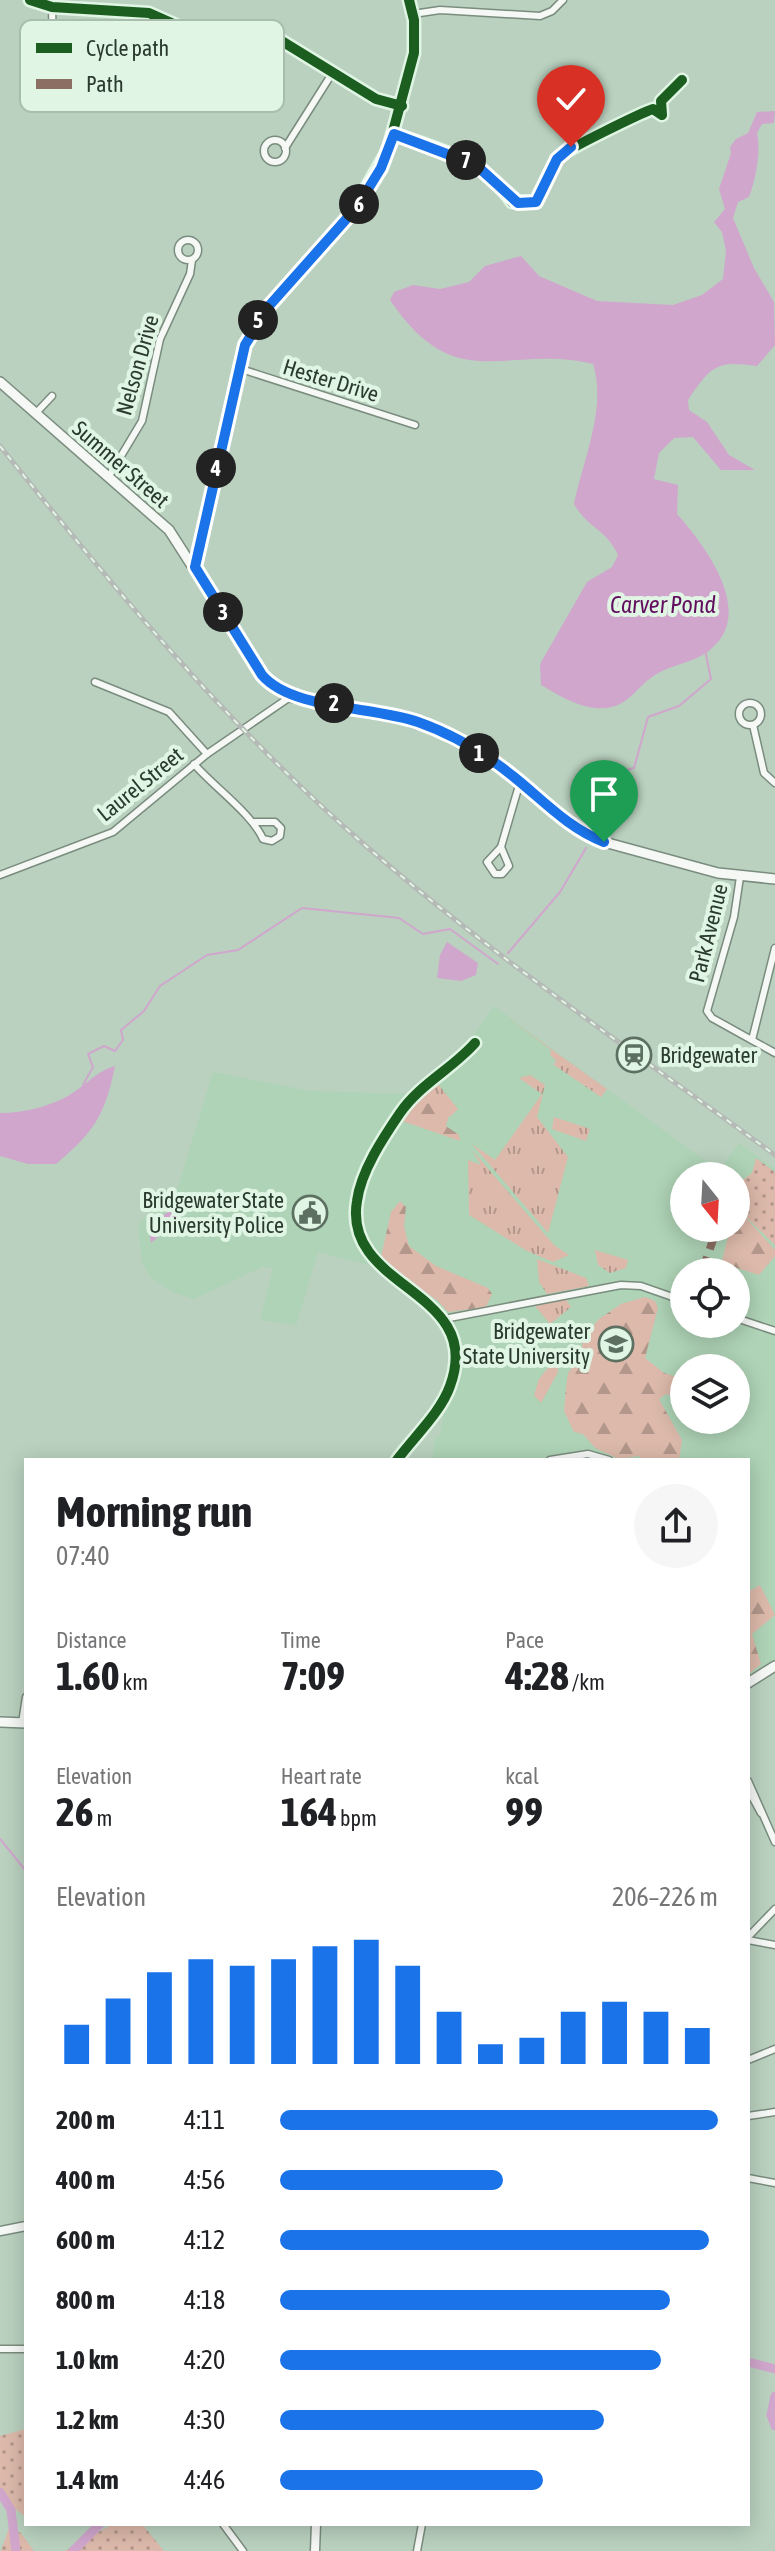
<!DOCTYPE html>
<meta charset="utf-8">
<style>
:root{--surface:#fff;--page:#f6f6f6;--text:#202124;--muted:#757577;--accent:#1a73e8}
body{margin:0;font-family:"Asap Condensed",sans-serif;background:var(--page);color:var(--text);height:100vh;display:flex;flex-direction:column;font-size:30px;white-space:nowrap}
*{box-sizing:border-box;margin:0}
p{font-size:26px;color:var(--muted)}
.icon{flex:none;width:44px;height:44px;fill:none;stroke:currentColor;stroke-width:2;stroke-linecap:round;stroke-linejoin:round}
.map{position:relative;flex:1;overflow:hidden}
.side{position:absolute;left:24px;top:1458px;width:726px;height:1068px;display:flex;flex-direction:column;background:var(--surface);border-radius:0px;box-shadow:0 4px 20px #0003}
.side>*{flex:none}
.needle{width:52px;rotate:162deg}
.controls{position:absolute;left:670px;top:1162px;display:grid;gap:16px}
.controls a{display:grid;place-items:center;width:80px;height:80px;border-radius:50%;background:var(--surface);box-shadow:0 4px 20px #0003;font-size:40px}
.pin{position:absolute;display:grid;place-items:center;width:68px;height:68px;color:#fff;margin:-82px -34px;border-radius:50% 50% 50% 0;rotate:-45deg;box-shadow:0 0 8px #0007}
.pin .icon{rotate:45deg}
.km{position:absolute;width:40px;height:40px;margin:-20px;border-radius:50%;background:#222;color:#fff;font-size:22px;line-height:40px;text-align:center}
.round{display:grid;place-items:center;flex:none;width:84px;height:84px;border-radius:42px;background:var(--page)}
.headline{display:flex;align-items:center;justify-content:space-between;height:136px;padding:0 32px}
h1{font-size:44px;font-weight:700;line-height:60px}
.figures{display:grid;grid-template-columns:repeat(3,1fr);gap:12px;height:136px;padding:8px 32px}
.figures div{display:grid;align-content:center}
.figures b{font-size:40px;font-weight:700}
.figures small{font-size:22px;font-weight:400}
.figures p{font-size:22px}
.chart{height:224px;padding:16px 32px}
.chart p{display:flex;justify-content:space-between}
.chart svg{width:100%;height:144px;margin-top:8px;stroke:var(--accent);stroke-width:6}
ul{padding:0 32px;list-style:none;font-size:26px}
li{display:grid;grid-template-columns:128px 96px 1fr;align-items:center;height:60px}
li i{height:20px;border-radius:10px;background:var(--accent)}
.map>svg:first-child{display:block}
.built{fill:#aed3b6;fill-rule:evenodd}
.grass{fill:url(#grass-tufts)}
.forest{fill:url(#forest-firs)}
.park{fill:url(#park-dots)}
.water{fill:#d0a6cd}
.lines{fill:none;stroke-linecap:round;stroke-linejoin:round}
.stream{stroke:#d0a6cd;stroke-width:2}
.river{stroke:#d0a6cd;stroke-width:9}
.minor-casing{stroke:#7a8c7e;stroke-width:9}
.tertiary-casing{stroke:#7a8c7e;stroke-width:11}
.secondary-casing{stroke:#7a8c7e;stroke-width:12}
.minor{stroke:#f5f8f5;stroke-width:6}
.tertiary{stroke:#f5f8f5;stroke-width:8}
.secondary{stroke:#f5f8f5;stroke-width:9}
.rail-casing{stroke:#b5bab6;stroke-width:5}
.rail{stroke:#e0f5e4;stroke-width:2;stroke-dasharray:6;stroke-linecap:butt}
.quiet{stroke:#8d6e63;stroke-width:8;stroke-dasharray:16 8;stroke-linecap:butt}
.cycleway-casing{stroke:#e0f5e4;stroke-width:15}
.cycleway{stroke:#1b5e20;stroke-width:10}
.route-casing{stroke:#fff;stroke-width:16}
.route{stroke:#1a73e8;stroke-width:10}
.labels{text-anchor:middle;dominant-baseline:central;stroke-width:8;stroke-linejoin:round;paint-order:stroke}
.street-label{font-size:22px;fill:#2a3a2d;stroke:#e0f5e4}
.poi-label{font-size:22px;fill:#2a3a2d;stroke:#e0f5e4;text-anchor:end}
.water-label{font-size:24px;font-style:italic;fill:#620e5e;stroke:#e0f5e4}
.key{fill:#e0f5e4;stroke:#a9bdad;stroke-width:2}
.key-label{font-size:22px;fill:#2a3a2d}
</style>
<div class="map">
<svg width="775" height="2551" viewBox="0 0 775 2551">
<defs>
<pattern id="grass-tufts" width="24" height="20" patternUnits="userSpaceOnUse" patternTransform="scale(2)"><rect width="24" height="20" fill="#dcb9aa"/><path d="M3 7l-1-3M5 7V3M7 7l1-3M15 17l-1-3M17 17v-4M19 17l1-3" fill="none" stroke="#b3978b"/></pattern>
<pattern id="forest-firs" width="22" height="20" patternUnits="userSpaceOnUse" patternTransform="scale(2)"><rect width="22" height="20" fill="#dcb9aa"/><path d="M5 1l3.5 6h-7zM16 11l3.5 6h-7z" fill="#b3978b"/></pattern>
<pattern id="park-dots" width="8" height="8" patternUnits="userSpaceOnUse" patternTransform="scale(2)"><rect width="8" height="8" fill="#dcb9aa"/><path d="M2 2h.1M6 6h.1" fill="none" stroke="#b3978b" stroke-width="1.8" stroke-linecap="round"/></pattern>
</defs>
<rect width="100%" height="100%" fill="#bad1bf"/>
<path class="built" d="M494,1006L719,1171L739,1143L775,1169V1660L748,1678V1460H432L435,1437H439L446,1406L458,1378V1347L451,1323L437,1304L407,1281L391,1271L318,1252L296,1325L260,1320L273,1268L262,1267L194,1299L173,1292L151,1278L142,1262L138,1224L178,1187L213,1072L310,1091L408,1094L470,1040ZM684,1176H736V1228H684ZM684,1272H736V1324H684ZM684,1368H736V1420H684Z"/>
<g class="grass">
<path d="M501,1013L607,1089L601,1097L554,1065L556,1060L550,1055L551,1050Z"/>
<path d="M530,1075L545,1085L537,1117L568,1157L548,1233L472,1144L495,1160L542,1094L519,1078Z"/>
<path d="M438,1084L458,1109L450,1117L414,1106Z"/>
<path d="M554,1117L590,1129L586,1141L552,1129Z"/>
<path d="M472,1150L554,1245L569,1255L553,1262L527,1251L469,1215L468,1160L481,1165Z"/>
<path d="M595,1250L628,1260L626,1268L610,1273L598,1265Z"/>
<path d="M537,1259L586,1278L589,1286L547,1294L539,1282Z"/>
<path d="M565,1298L571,1307L550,1324L535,1306Z"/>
<path d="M557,1357L558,1372L541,1403L534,1395L539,1379Z"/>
</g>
<g class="forest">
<path d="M432,1103L449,1115L446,1126L459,1135L460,1141L402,1121L414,1106Z"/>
<path d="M400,1201L406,1207L404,1226L409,1246L436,1266L488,1288L492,1294L486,1307L448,1312L438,1301L384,1263L381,1257L391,1212Z"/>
<path d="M740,1211L775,1250V1256L759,1275L737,1268L732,1272H719L730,1229L736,1228Z"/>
<path d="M645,1297L655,1301L658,1308L645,1358L664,1373L684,1379V1400L666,1394L659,1399L682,1440L679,1460H642L639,1456L619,1459L595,1448L583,1434L574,1432L564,1411L566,1388L568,1373L579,1359L584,1337L599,1319L621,1304Z"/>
<path d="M706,1354L734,1361L744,1381L736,1385V1368H700Z"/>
<path d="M760,1585L775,1615L752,1634L761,1664L748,1675V1592Z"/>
</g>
<g class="park">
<path d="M756,1158L775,1172V1245L740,1211L742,1199L738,1194L742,1181L752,1173Z"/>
<path d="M26,2429V2517L0,2498V2436Z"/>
<path d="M113,2524H142L164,2551H65Z"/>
<path d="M9,2528L21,2533L34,2551H1Z"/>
</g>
<g class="water">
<path d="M775,111L774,123L762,124L757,133C761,151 756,179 749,197L738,202L733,218L754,268L774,302L775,345L757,366C716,360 711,366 688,400L689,410L707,422L729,455L755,470H721L693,437L674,438L659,453L654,479L678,485L677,514C704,544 756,612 711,649C695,663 672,664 655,675C643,682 634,696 622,703C595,718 563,698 541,685L540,664L587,582L612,567L618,555C605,527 590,531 574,504C583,460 607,408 593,364C505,343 457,399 390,300L394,292L413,285L440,289L469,282L485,266L521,256L539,276L597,301L673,305L702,295L723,279L726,251L722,232L714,222L725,209L719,189L731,153L730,147L736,139L748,133L757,112Z"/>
<path d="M447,942L478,963L476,975L461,981L437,978L440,955Z"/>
<path d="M115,1066C105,1115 95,1131 56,1164H28L0,1156V1113C22,1113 48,1107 68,1096C85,1086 95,1072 115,1066Z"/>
<path d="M190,1198L171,1225L151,1243L148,1225Z"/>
</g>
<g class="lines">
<g class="stream">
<path d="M593,828L622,771L634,768L648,717L679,706L711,679L705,650"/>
<path d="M508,953L560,892L586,848"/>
<path d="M83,1085L93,1067L88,1054L104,1046L115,1051L123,1040L121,1030L144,1011L160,986L207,955L238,950L302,908L399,918L423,934L450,929L498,964"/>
<path d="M0,1839L26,1871"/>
</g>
<g class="river">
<path d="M748,2362L775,2369"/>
<path d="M775,2396L771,2415L775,2426"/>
<path d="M0,2492L11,2510L16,2551"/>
<path d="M73,2551L100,2524"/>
</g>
<g class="minor-casing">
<g id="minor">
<path d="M30,0L52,7L149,13L194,33L272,35L376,99L402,106"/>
<path d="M52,7L53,48L49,58L54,66H66L71,59L69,51L62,46L53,48"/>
<path d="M413,14L440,10L540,16L552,11L563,0"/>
<circle cx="209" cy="88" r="11"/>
<path d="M216,79L220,61L217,34"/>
<path d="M394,134C439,149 484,160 512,202H536C545,188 549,170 559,157C565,150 641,113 653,109L662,115L661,101L682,80"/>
<circle cx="275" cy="151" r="11"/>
<path d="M285,148L333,72"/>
<circle cx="188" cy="250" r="10"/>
<path d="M238,368L415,425"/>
<path d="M36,413L52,396"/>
<path d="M109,476L142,421L160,339L190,274L192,260"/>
<path d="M195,567L245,345L269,306L352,213L388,150L414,53V20L409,0"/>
<path d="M95,682L169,712L207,754"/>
<circle cx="750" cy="714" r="11"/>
<path d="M753,725L764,773L775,783"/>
<path d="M194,764C215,788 251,813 263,839L272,841L280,836L281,828L275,822H255"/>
<path d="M501,847L509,866L502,874H495L487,862Z"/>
<path d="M501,847L520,782"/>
<path d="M0,875L113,832L207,754L290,697"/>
<path d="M740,877L734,917L707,1011L712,1018L775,1053"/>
<path d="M752,1040L775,948"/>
<path d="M736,1318L775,1331"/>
<path d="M444,1319L621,1285L641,1286L684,1301"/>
<path d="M397,1460C414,1437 441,1412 450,1386C486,1289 342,1290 357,1201C361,1171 383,1138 400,1113C420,1084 452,1069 475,1043"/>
<path d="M550,1460L588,1454L609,1460"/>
<path d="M22,1723L26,1697"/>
<path d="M748,1781L775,1842"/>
<path d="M748,1789L761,1813"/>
<path d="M748,1937L775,1909"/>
<path d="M748,1940L775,1945"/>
<path d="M748,2060L775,2049"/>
<path d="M748,2116L775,2112"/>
<path d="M748,2178L775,2183"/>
<path d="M0,2349H26"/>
<path d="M223,2524L243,2551"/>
<path d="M417,2551L422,2524"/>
</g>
</g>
<g class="tertiary-casing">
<g id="tertiary">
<path d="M0,2231L26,2226"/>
<path d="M315,2551L316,2524"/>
</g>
</g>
<g class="secondary-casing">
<g id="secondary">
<path d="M0,382L169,530L262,675L290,697L387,713L438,731L492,761L569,823L604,842L718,873L775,879"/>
<path d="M748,1683L775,1666"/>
<path d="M0,1722L26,1723"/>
</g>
</g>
<use href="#minor" class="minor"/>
<use href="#tertiary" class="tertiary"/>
<use href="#secondary" class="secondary"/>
<g class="rail-casing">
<path id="rail" d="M0,446C112,586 229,728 366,846C495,958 637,1054 775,1155"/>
</g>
<use href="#rail" class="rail"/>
<g class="quiet">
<path d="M736,1193L740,1181"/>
<path d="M702,1272L717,1228"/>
</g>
<g class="cycleway-casing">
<g id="cycleway">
<path d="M30,0L52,7L149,13L194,33L272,35L376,99L402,106"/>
<path d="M394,134C439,149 484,160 512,202H536C545,188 549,170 559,157C565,150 641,113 653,109L662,115L661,101L682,80"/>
<path d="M195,567L245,345L269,306L352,213L388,150L414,53V20L409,0"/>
<path d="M397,1460C414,1437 441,1412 450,1386C486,1289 342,1290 357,1201C361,1171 383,1138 400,1113C420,1084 452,1069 475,1043"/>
</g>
</g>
<use href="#cycleway" class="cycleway"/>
</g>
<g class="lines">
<g class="route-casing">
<path id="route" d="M571,147L557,159L536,202L518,203L476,165L394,134L381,168L357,207L269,306L245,345L195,567L262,675C292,710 373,706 418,722C452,734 487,755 514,777C544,801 568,828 604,842"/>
</g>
<use href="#route" class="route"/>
</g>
<defs>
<g id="station-ring" transform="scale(1.8)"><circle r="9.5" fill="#e0f5e4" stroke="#5c6f60" stroke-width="1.5"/><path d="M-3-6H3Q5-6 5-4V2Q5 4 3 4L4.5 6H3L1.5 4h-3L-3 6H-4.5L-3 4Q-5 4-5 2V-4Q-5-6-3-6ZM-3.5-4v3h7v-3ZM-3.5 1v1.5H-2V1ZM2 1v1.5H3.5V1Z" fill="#5c6f60"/></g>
<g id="civic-ring" transform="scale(1.8)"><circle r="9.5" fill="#e0f5e4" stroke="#5c6f60" stroke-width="1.5"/><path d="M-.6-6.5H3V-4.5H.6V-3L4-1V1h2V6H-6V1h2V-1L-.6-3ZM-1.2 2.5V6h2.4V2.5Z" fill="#5c6f60"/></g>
<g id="university-ring" transform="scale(1.8)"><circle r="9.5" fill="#e0f5e4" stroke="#5c6f60" stroke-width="1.5"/><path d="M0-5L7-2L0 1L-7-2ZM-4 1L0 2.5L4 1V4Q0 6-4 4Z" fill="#5c6f60"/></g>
</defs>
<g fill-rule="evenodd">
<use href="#station-ring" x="634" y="1055"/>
<use href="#civic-ring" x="310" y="1213"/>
<use href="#university-ring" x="616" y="1344"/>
</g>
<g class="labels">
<g class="street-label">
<text transform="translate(137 365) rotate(-74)">Nelson Drive</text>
<text transform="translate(331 380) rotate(17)">Hester Drive</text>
<text transform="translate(121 464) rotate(41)">Summer Street</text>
<text transform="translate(140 784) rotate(-39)">Laurel Street</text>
<text transform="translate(708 933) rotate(-76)">Park Avenue</text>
</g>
<g class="poi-label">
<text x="660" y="1055" text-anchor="start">Bridgewater</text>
<text x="284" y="1200">Bridgewater State<tspan x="284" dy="25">University Police</tspan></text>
<text x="590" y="1331">Bridgewater<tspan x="590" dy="25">State University</tspan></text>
</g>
<g class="water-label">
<text x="663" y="604">Carver Pond</text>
</g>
</g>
<rect x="20" y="20" width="264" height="92" rx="12" class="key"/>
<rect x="36" y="43" width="36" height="10" fill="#1b5e20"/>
<rect x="36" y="79" width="36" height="10" fill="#8d6e63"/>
<g class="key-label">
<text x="86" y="56">Cycle path</text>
<text x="86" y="92">Path</text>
</g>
</svg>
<div class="controls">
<a><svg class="needle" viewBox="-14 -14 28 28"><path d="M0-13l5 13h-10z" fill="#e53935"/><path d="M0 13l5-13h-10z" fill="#757577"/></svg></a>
<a><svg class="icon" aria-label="locate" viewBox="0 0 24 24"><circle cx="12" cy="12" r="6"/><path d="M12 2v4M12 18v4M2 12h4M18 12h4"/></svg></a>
<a><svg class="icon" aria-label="layers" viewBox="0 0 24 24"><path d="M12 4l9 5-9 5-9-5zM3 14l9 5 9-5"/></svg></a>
</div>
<div class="pin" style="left:604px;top:842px;background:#1e9e55"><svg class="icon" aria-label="arrive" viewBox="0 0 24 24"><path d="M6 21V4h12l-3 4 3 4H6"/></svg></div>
<div class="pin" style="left:571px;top:147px;background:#d93025"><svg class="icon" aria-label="check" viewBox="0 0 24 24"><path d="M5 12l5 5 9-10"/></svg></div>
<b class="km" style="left:479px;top:753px">1</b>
<b class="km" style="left:334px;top:703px">2</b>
<b class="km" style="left:223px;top:612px">3</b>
<b class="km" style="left:216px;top:468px">4</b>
<b class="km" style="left:258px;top:320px">5</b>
<b class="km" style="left:359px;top:204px">6</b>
<b class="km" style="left:466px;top:160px">7</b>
<section class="side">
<div class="headline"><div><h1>Morning run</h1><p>07:40</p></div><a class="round"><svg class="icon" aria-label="share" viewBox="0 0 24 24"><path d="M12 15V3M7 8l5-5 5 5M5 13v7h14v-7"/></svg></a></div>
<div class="figures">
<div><p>Distance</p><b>1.60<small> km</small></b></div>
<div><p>Time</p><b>7:09</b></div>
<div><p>Pace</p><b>4:28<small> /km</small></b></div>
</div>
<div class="figures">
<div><p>Elevation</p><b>26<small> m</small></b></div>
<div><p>Heart rate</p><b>164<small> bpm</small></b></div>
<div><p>kcal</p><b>99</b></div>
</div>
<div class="chart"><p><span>Elevation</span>206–226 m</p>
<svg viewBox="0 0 160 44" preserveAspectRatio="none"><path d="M5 44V32M15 44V24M25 44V16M35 44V12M45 44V14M55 44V12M65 44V8M75 44V6M85 44V14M95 44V28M105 44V38M115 44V36M125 44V28M135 44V25M145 44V28M155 44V33"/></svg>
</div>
<ul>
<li><b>200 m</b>4:11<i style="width:100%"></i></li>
<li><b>400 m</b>4:56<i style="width:51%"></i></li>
<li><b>600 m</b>4:12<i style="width:98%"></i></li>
<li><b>800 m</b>4:18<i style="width:89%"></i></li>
<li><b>1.0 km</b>4:20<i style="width:87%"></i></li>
<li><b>1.2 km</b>4:30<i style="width:74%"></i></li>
<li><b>1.4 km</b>4:46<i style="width:60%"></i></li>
</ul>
</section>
</div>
